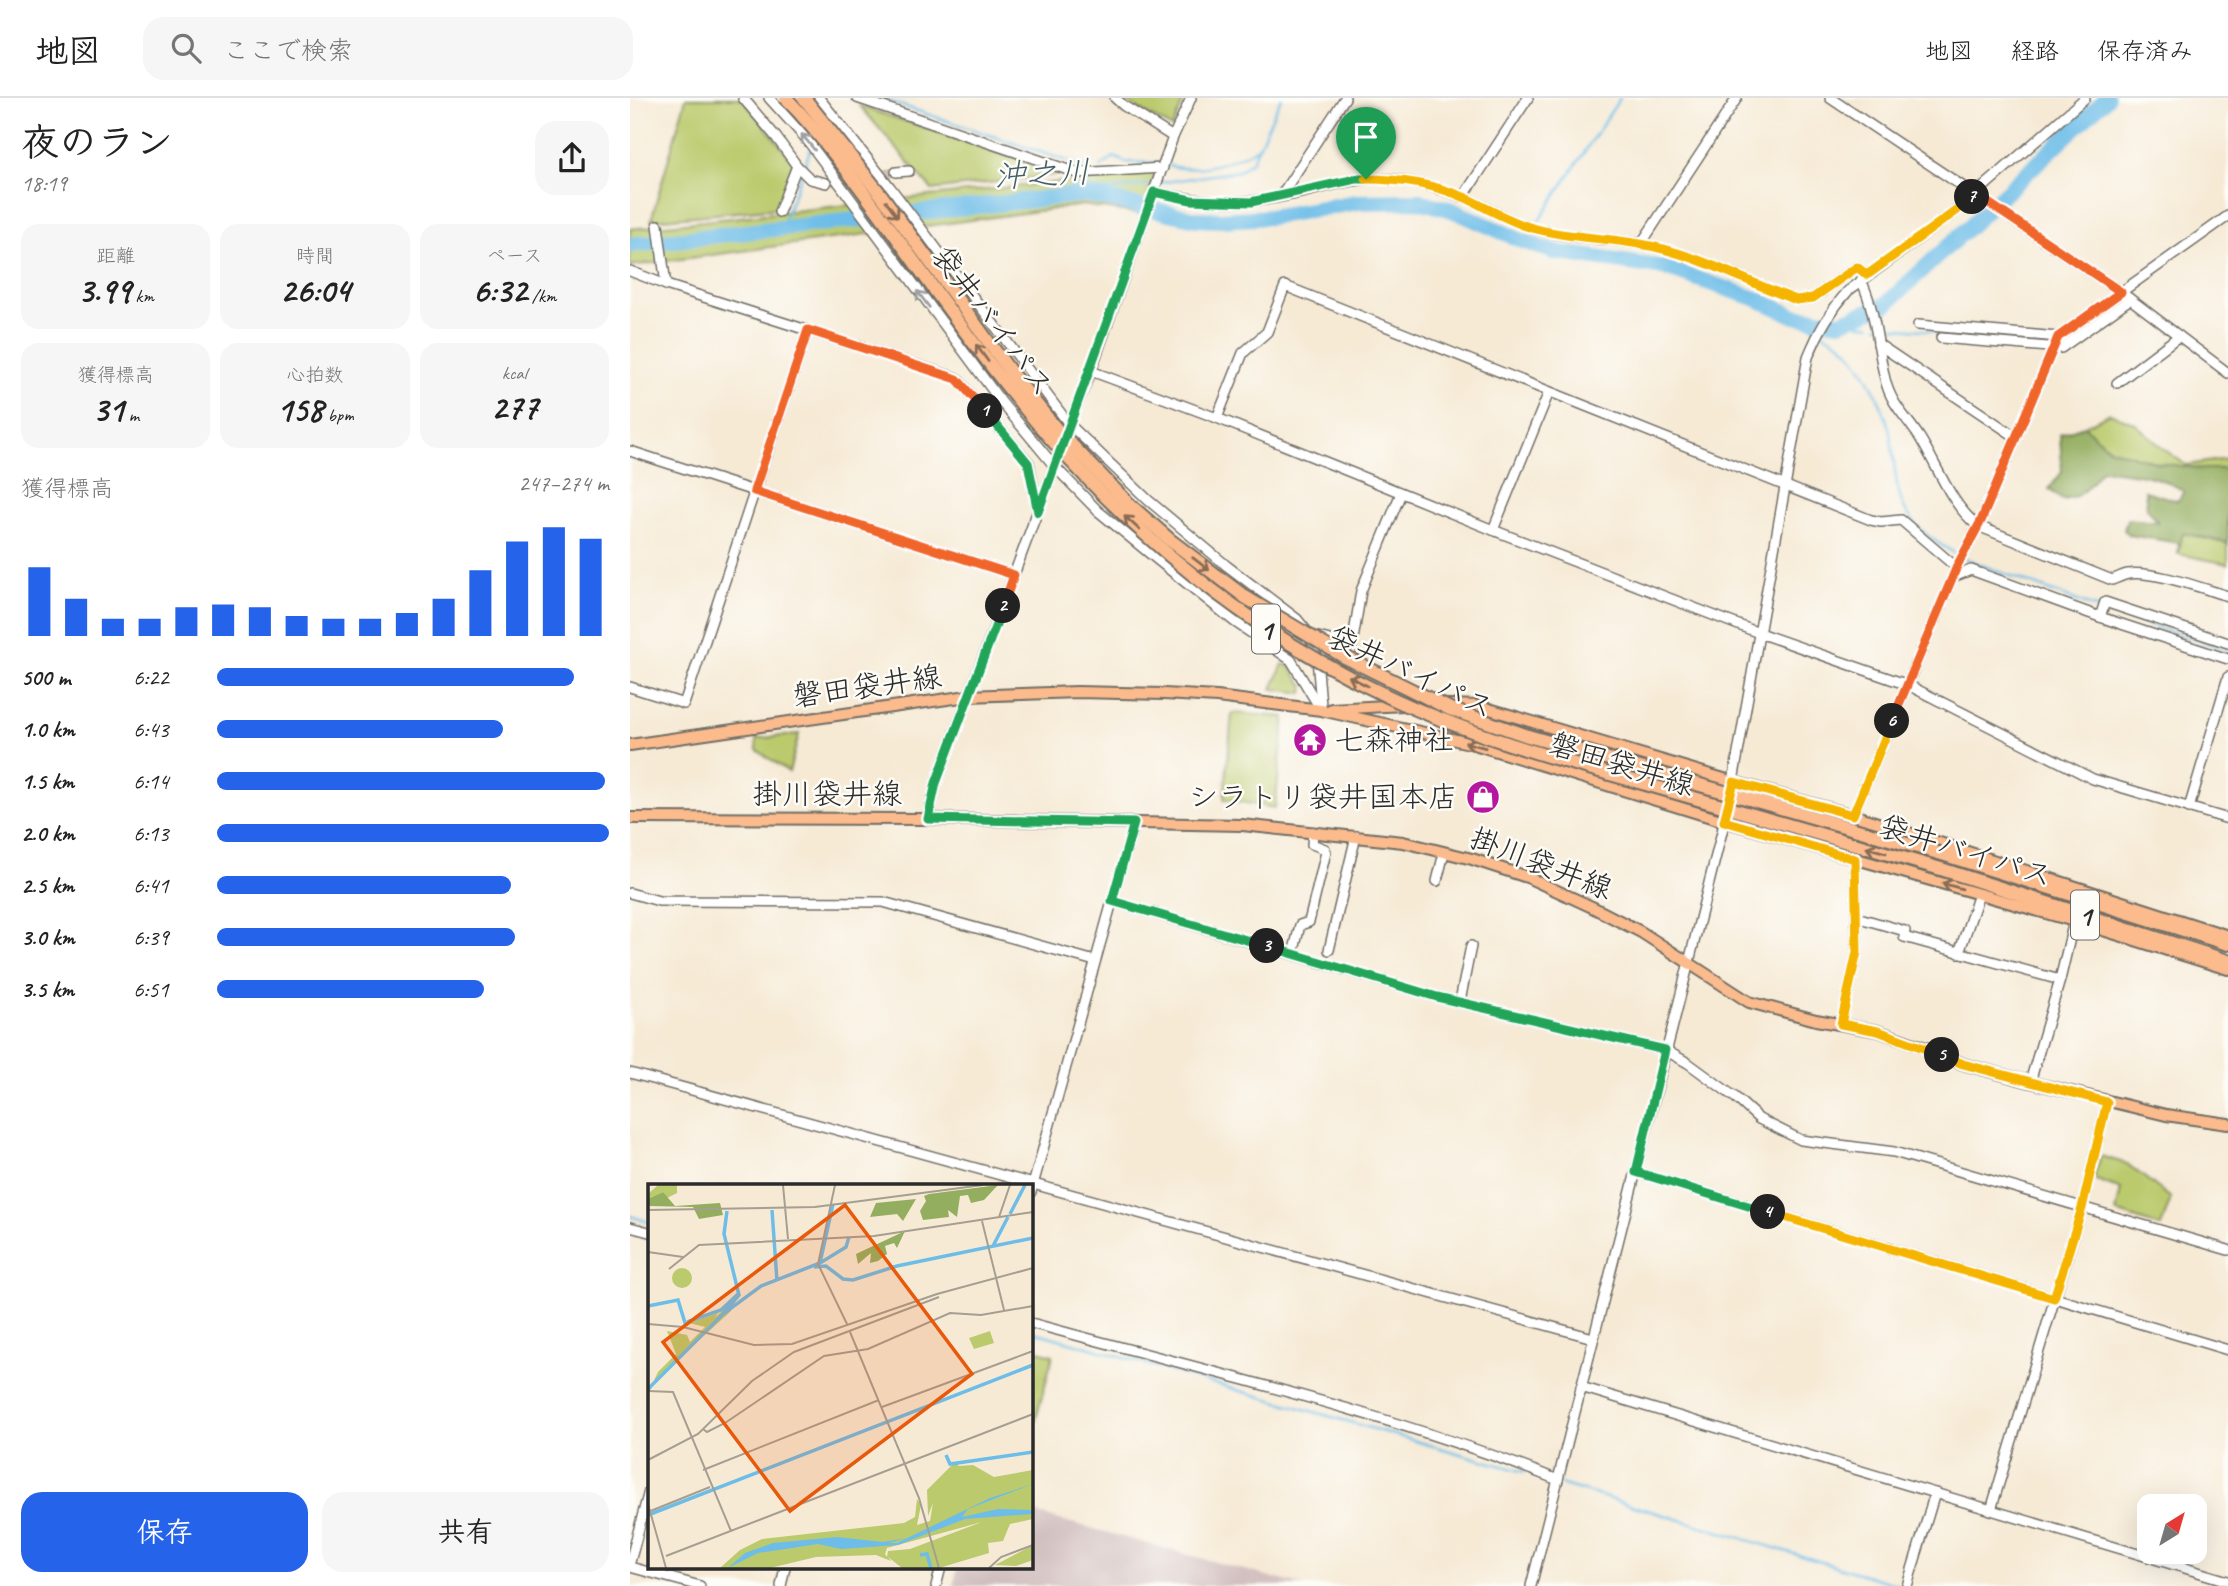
<!DOCTYPE html>
<html lang="ja">
<meta charset="utf-8">
<style>
:root{--surface:#fff;--page:#f6f6f6;--text:#222;--muted:#767676;--line:#e0e0e0;--accent:#2563eb}
body{margin:0;font-family:Caveat,"Klee One",sans-serif;background:var(--page);color:var(--text);height:100vh;display:flex;flex-direction:column;font-size:26px;white-space:nowrap}
*{box-sizing:border-box;margin:0}
p{font-size:23px;color:var(--muted)}
.icon{flex:none;width:38px;height:38px;fill:none;stroke:currentColor;stroke-width:2;stroke-linecap:round;stroke-linejoin:round}
.map{position:relative;flex:1;overflow:hidden}
.details{display:flex;flex-direction:column;background:var(--surface);width:630px}
.details>*{flex:none}
.needle{width:46px;rotate:37deg}
.tools{position:absolute;left:1507px;top:1396px;display:grid;gap:14px}
.tools a{display:grid;place-items:center;width:70px;height:70px;border-radius:14px;background:var(--surface);box-shadow:0 7px 28px #0002;font-size:35px}
.pin{position:absolute;display:grid;place-items:center;width:60px;height:60px;color:#fff;margin:-72px -30px;border-radius:50% 50% 50% 0;rotate:-45deg;box-shadow:0 0 7px #0007}
.pin .icon{rotate:45deg}
.km{position:absolute;width:35px;height:35px;margin:-18px;border-radius:50%;background:#222;color:#fff;font-size:19px;line-height:35px;text-align:center}
.round{display:grid;place-items:center;flex:none;width:74px;height:74px;border-radius:21px;background:var(--page)}
.summary{display:flex;align-items:center;justify-content:space-between;height:119px;padding:0 21px}
h1{font-size:38px;font-weight:700;line-height:52px}
.metrics{display:grid;grid-template-columns:repeat(3,1fr);gap:10px;height:119px;padding:7px 21px}
.metrics div{display:grid;align-content:center;border-radius:18px;background:var(--page);text-align:center}
.metrics b{font-size:35px;font-weight:700}
.metrics small{font-size:19px;font-weight:400}
.metrics p{font-size:19px}
.chart{height:196px;padding:14px 21px}
.chart p{display:flex;justify-content:space-between}
.chart svg{width:100%;height:126px;margin-top:7px;stroke:var(--accent);stroke-width:6}
.primary-button{display:flex;gap:14px;margin-top:auto;padding:14px 21px}
.primary-button a{flex:1;height:80px;border-radius:21px;background:var(--accent);color:#fff;font-size:28px;font-weight:700;line-height:80px;text-align:center}
.primary-button a+a{background:var(--page);color:var(--text)}
ul{padding:0 21px;list-style:none;font-size:23px}
li{display:grid;grid-template-columns:112px 84px 1fr;align-items:center;height:52px}
li i{height:18px;border-radius:9px;background:var(--accent)}
header{display:flex;align-items:center;gap:42px;box-sizing:border-box;height:98px;padding:0 35px;background:var(--surface);border-bottom:2px solid var(--line)}
header strong{font-size:33px}
nav{display:flex;gap:38px;margin-inline-start:auto;font-size:24px}
.search{width:490px;height:63px;background:var(--page);display:flex;align-items:center;gap:18px;box-sizing:border-box;padding:0 24px;border-radius:21px;color:var(--muted);font-size:26px}
main{display:flex;flex:1;min-height:0}
.map>svg:first-child{display:block}
.industrial{fill:#d1bfbf}
.green{fill:#bbca6d;stroke:#737a4c;stroke-width:2}
.forest{fill:#94ae60;stroke:#606c46;stroke-width:2}
.lines{fill:none;stroke-linecap:round;stroke-linejoin:round}
.stream{stroke:#6dbde8;stroke-width:2.5}
.river{stroke:#6dbde8;stroke-width:16}
.minor-tunnel{stroke:#cdc4b3;stroke-width:9;stroke-dasharray:9 4.5;stroke-linecap:butt}
.minor-casing{stroke:#726e66;stroke-width:12}
.major-casing{stroke:#726e66;stroke-width:14}
.highway-casing{stroke:#726e66;stroke-width:16}
.minor{stroke:#fff;stroke-width:9}
.major{stroke:#fbbb8c;stroke-width:10}
.highway{stroke:#fbbb8c;stroke-width:12}
.highway-bridge-casing{stroke:#726e66;stroke-width:16;stroke-linecap:butt}
.highway-bridge{stroke:#fbbb8c;stroke-width:12}
.oneway{stroke:#a0a0a0}
.oneway2{stroke:#896c57}
.split-1-casing{stroke:#fff;stroke-width:14}
.split-2-casing{stroke:#fff;stroke-width:14}
.split-3-casing{stroke:#fff;stroke-width:14}
.split-4-casing{stroke:#fff;stroke-width:14}
.split-5-casing{stroke:#fff;stroke-width:14}
.split-6-casing{stroke:#fff;stroke-width:14}
.split-7-casing{stroke:#fff;stroke-width:14}
.split-8-casing{stroke:#fff;stroke-width:14}
.split-1{stroke:#22a559;stroke-width:9}
.split-2{stroke:#f0652b;stroke-width:9}
.split-3{stroke:#22a559;stroke-width:9}
.split-4{stroke:#22a559;stroke-width:9}
.split-5{stroke:#f5b400;stroke-width:9}
.split-6{stroke:#f5b400;stroke-width:9}
.split-7{stroke:#f0652b;stroke-width:9}
.split-8{stroke:#f5b400;stroke-width:9}
.labels{text-anchor:middle;dominant-baseline:central;stroke-width:5;stroke-linejoin:round;paint-order:stroke}
.shield{fill:#fdfcf7;stroke:#6a6a68;stroke-width:2}
.shield-label{font-size:28px;font-weight:bold;fill:#2b2b2b}
.street-label{font-size:30px;fill:#2b2b2b;stroke:#fdfcf7}
.poi-label{font-size:30px;fill:#2b2b2b;stroke:#fdfcf7;text-anchor:start}
.water-label{font-size:32px;font-style:italic;fill:#425e6d;stroke:#fdfcf7}
.inset-river{fill:none;stroke:#6dbde8;stroke-width:3.5}
.inset-road{fill:none;stroke:#a59e91;stroke-width:2}
.view{fill:#e8590c;fill-opacity:0.15;stroke:#e8590c;stroke-width:3.5}
.inset-edge{fill:none;stroke:#2b2b2b;stroke-width:3.5}
</style>
<header>
<strong>地図</strong>
<div class="search"><svg class="icon" aria-label="search" viewBox="0 0 24 24"><circle cx="10" cy="10" r="6"/><path d="M15 15l6 6"/></svg>ここで検索</div>
<nav><a>地図</a><a>経路</a><a>保存済み</a></nav>
</header>
<main>
<section class="details">
<div class="summary"><div><h1>夜のラン</h1><p>18:19</p></div><a class="round"><svg class="icon" aria-label="share" viewBox="0 0 24 24"><path d="M12 15V3M7 8l5-5 5 5M5 13v7h14v-7"/></svg></a></div>
<div class="metrics">
<div><p>距離</p><b>3.99<small> km</small></b></div>
<div><p>時間</p><b>26:04</b></div>
<div><p>ペース</p><b>6:32<small> /km</small></b></div>
</div>
<div class="metrics">
<div><p>獲得標高</p><b>31<small> m</small></b></div>
<div><p>心拍数</p><b>158<small> bpm</small></b></div>
<div><p>kcal</p><b>277</b></div>
</div>
<div class="chart"><p><span>獲得標高</span>247–274 m</p>
<svg viewBox="0 0 160 44" preserveAspectRatio="none"><path d="M5 44V20M15 44V31M25 44V38M35 44V38M45 44V34M55 44V33M65 44V34M75 44V37M85 44V38M95 44V38M105 44V36M115 44V31M125 44V21M135 44V11M145 44V6M155 44V10"/></svg>
</div>
<ul>
<li><b>500 m</b>6:22<i style="width:91%"></i></li>
<li><b>1.0 km</b>6:43<i style="width:73%"></i></li>
<li><b>1.5 km</b>6:14<i style="width:99%"></i></li>
<li><b>2.0 km</b>6:13<i style="width:100%"></i></li>
<li><b>2.5 km</b>6:41<i style="width:75%"></i></li>
<li><b>3.0 km</b>6:39<i style="width:76%"></i></li>
<li><b>3.5 km</b>6:51<i style="width:68%"></i></li>
</ul>
<div class="primary-button"><a>保存</a><a>共有</a></div>
</section>
<div class="map">
<svg width="1598" height="1488" viewBox="0 0 1598 1488">
<rect width="100%" height="100%" fill="#fdfcf7"/>
<filter id="ink" filterUnits="userSpaceOnUse"><feTurbulence type="fractalNoise" baseFrequency=".0143" numOctaves="2"/><feDisplacementMap in="SourceGraphic" scale="14" xChannelSelector="R" yChannelSelector="G"/><feConvolveMatrix kernelMatrix="1 2 1 2 8 2 1 2 1" color-interpolation-filters="sRGB"/></filter>
<filter id="wash" filterUnits="userSpaceOnUse"><feTurbulence type="fractalNoise" baseFrequency=".00686" numOctaves="4" result="noise"/><feDisplacementMap in="SourceGraphic" scale="28" xChannelSelector="R" yChannelSelector="G"/><feGaussianBlur stdDeviation="1.57" result="paint"/><feColorMatrix in="noise" values="0 0 0 0 0 0 0 0 0 0 0 0 0 0 0 0 0 1.4 0 .05"/><feComposite in="paint" operator="in"/></filter>
<g filter="url(#wash)">
<rect width="100%" height="100%" fill="#f6ead5"/>
<path class="industrial" d="M401,1414L618,1473L674,1488H323L328,1469H401Z"/>
<g class="green">
<path d="M56,0H112L164,64L150,110L21,122Z"/>
<path d="M494,0H555L542,30L500,6Z"/>
<path d="M230,8L432,76L302,92Z"/>
<path d="M528,73L510,116L453,107L0,168V131Z"/>
<path d="M1480,315L1506,326L1531,349L1556,367L1598,361V371H1573L1528,365L1478,350L1454,328Z"/>
<path d="M1552,435L1598,446V466L1548,456Z"/>
<path d="M653,566L659,568L674,588L673,595L642,591Z"/>
<path d="M602,615L655,619L645,710L594,701Z"/>
<path d="M169,636L159,674L127,652L126,641Z"/>
<path d="M1471,1058L1497,1066L1541,1100L1531,1129L1486,1114L1491,1091L1463,1081Z"/>
<path d="M401,1251L423,1257L401,1340Z"/>
</g>
<path class="forest" d="M1454,328L1478,350L1528,365L1573,371H1598V445L1553,435L1548,456L1549,445L1499,437L1494,432L1497,421L1528,424L1517,410L1515,393L1548,403L1554,393C1529,377 1501,374 1472,372C1460,386 1452,400 1432,402L1419,391L1432,374L1430,336Z"/>
<g class="lines">
<g class="stream">
<path d="M249,0L458,70"/>
<path d="M536,67C566,76 605,64 630,48"/>
<path d="M174,69L180,52"/>
<path d="M471,69L484,59L495,64L530,65"/>
<path d="M455,96L609,73L622,63L651,0"/>
<path d="M905,129L990,0"/>
<path d="M151,130L172,75"/>
<path d="M895,144L902,134"/>
<path d="M1165,218L1187,231"/>
<path d="M1210,224L1241,227"/>
<path d="M1248,228L1423,244"/>
<path d="M1192,235C1200,239 1209,243 1215,249C1234,267 1252,304 1259,330C1265,355 1263,385 1274,409C1287,436 1320,454 1346,465L1472,512L1598,552"/>
<path d="M1429,245L1492,200"/>
<path d="M0,1118L19,1124"/>
<path d="M401,1233L894,1374"/>
<path d="M903,1377L923,1385"/>
<path d="M930,1386L1272,1488"/>
</g>
<path class="river" d="M0,147L455,96L566,121L591,122L640,119L728,104L789,103L822,112L895,144L924,154L1035,170L1127,201L1165,218L1210,224L1255,207L1477,0"/>
</g>
</g>
<g filter="url(#ink)">
<g class="lines">
<path class="minor-tunnel" d="M201,84L266,74"/>
<g class="minor-casing">
<g id="minor">
<path d="M113,0L146,39L167,68L180,81L196,85"/>
<path d="M139,0L178,43L372,305L426,370L468,413L529,463L605,524L661,562L691,612"/>
<path d="M189,0L260,89L439,326L518,402L597,468L667,521L680,537L687,560L691,607"/>
<path d="M227,0L447,75L533,70"/>
<path d="M485,0L494,8L543,39"/>
<path d="M1200,0L1491,194L1598,275"/>
<path d="M266,74L279,73"/>
<path d="M524,94C568,104 612,108 656,98C689,92 721,79 755,81C780,82 809,90 833,99C856,108 876,122 901,130C937,141 974,139 1011,146C1066,156 1115,183 1166,202L1183,200L1227,169L1237,177"/>
<path d="M650,99L715,0"/>
<path d="M833,99L898,0"/>
<path d="M149,114L167,68"/>
<path d="M28,127L36,187"/>
<path d="M1011,146L1107,0"/>
<path d="M0,173L36,187L327,280L399,365L408,414"/>
<path d="M1231,182C1246,213 1247,247 1255,281C1261,307 1276,318 1290,340C1308,369 1321,407 1348,428L1482,482C1487,480 1493,477 1498,476C1522,472 1574,491 1598,498"/>
<path d="M1288,227L1428,239"/>
<path d="M1311,240L1431,250L1500,201"/>
<path d="M1248,246L1386,339"/>
<path d="M461,273L587,320L863,432L1129,535L1278,587L1463,681L1598,721"/>
<path d="M1487,285L1549,238"/>
<path d="M587,320L613,255L637,234L655,188L1241,422L1251,424L1271,422L1327,470"/>
<path d="M437,331L461,273L543,39L561,0"/>
<path d="M0,353L384,477"/>
<path d="M863,432L919,294"/>
<path d="M1323,479L1341,472L1470,519L1598,561"/>
<path d="M1470,519L1475,504L1598,545"/>
<path d="M688,539L700,542L721,554L731,493L771,395"/>
<path d="M0,589L54,606L178,232"/>
<path d="M1102,689L1178,259C1188,234 1200,213 1218,193L1326,113L1455,0"/>
<path d="M1559,710L1598,579"/>
<path d="M1223,717L1328,466L1351,423L1428,239L1598,118"/>
<path d="M298,721L306,685L432,348"/>
<path d="M807,783L814,755"/>
<path d="M0,795L29,803L253,804L465,863"/>
<path d="M482,803L807,899L1035,952L1058,965L1106,1000L1129,1021L1171,1042L1264,1054L1598,1152"/>
<path d="M1226,819L1275,833L1274,839L1430,882"/>
<path d="M665,848L670,827L679,824L696,754L695,751L682,746L683,734"/>
<path d="M699,852L726,738"/>
<path d="M1329,855L1349,796"/>
<path d="M830,903L841,848"/>
<path d="M1211,926L1227,854L1225,760"/>
<path d="M0,975L963,1240"/>
<path d="M1400,984L1430,882L1444,823"/>
<path d="M1006,1074L1598,1252"/>
<path d="M401,1094L504,725"/>
<path d="M0,1129L19,1134"/>
<path d="M401,1225C576,1273 760,1315 928,1382"/>
<path d="M951,1289L1598,1483"/>
<path d="M1361,1412L1452,1110L1477,1004"/>
<path d="M0,1464L19,1393"/>
<path d="M0,1469L70,1488"/>
<path d="M151,1488L155,1469"/>
<path d="M306,1488L311,1469"/>
<path d="M901,1488L1099,706"/>
<path d="M1277,1488L1305,1395"/>
</g>
</g>
<g class="major-casing">
<g id="major">
<path d="M701,611L792,606L849,608L1104,684L1223,717L1598,838"/>
<path d="M0,647L338,598L447,594L534,596L587,599L691,612L844,646L1094,723L1444,823L1598,871"/>
<path d="M0,720L298,721L612,727L773,744L842,761L897,779L962,809L1011,834L1119,904L1186,922L1248,933L1296,950L1333,966L1400,984L1536,1017L1598,1026"/>
</g>
</g>
<g class="highway-casing">
<g id="highway">
<path d="M1312,756L1598,846"/>
<path d="M1311,771L1598,863"/>
</g>
</g>
<use href="#minor" class="minor"/>
<use href="#major" class="major"/>
<use href="#highway" class="highway"/>
<g class="highway-bridge-casing">
<g id="highway-bridge">
<path d="M156,0C194,40 227,85 260,130C312,202 363,275 422,342C515,447 626,536 753,596C838,637 929,662 1019,687C1117,715 1214,743 1311,771"/>
<path d="M174,0L252,98L382,276L428,333L500,407L540,442L615,499L713,558L820,611L898,638L1312,756"/>
</g>
</g>
<use href="#highway-bridge" class="highway-bridge"/>
</g>
<defs><path id="oneway-shaft" d="M-6 0H5M1.5-3L5.5 0L1.5 3" fill="none" stroke-width="1.6" stroke-linecap="round" stroke-linejoin="round" transform="scale(1.75)"/></defs>
<g class="oneway">
<use href="#oneway-shaft" transform="translate(178 44) rotate(-129)"/>
<use href="#oneway-shaft" transform="translate(293 201) rotate(-127)"/>
</g>
<g class="oneway2">
<use href="#oneway-shaft" transform="translate(262 111) rotate(54)"/>
<use href="#oneway-shaft" transform="translate(352 255) rotate(-126)"/>
<use href="#oneway-shaft" transform="translate(502 425) rotate(-138)"/>
<use href="#oneway-shaft" transform="translate(571 466) rotate(37)"/>
<use href="#oneway-shaft" transform="translate(728 583) rotate(-153)"/>
<use href="#oneway-shaft" transform="translate(845 647) rotate(-165)"/>
<use href="#oneway-shaft" transform="translate(1246 752) rotate(-164)"/>
<use href="#oneway-shaft" transform="translate(1322 788) rotate(-164)"/>
</g>
</g>
<g class="lines" filter="url(#ink)">
<g class="split-1-casing">
<path id="split-1" d="M355,313L398,365L408,414L524,94L561,102L621,104L726,81H736"/>
</g>
<g class="split-2-casing">
<path id="split-2" d="M355,313L327,281L178,232L124,393L384,477L373,508"/>
</g>
<g class="split-3-casing">
<path id="split-3" d="M373,508L306,685L298,721L504,725L482,803L637,848"/>
</g>
<g class="split-4-casing">
<path id="split-4" d="M637,848L807,899L1035,952L1006,1074L1138,1114"/>
</g>
<g class="split-5-casing">
<path id="split-5" d="M1138,1114L1424,1200L1452,1110L1477,1004L1333,966L1312,957"/>
</g>
<g class="split-6-casing">
<path id="split-6" d="M1262,623L1223,717L1104,684L1094,723L1225,761L1227,854L1211,926L1248,933L1312,957"/>
</g>
<g class="split-7-casing">
<path id="split-7" d="M1262,623L1328,466L1351,423L1428,239L1491,194L1345,96L1342,99"/>
</g>
<g class="split-8-casing">
<path id="split-8" d="M736,81C769,81 806,87 836,100C857,110 877,122 899,129C936,140 973,139 1010,146C1065,155 1114,183 1166,202L1183,200L1227,169L1237,177L1326,113L1342,99"/>
</g>
<use href="#split-1" class="split-1"/>
<use href="#split-2" class="split-2"/>
<use href="#split-3" class="split-3"/>
<use href="#split-4" class="split-4"/>
<use href="#split-5" class="split-5"/>
<use href="#split-6" class="split-6"/>
<use href="#split-7" class="split-7"/>
<use href="#split-8" class="split-8"/>
</g>
<defs>
<g id="temple-disc" transform="scale(1.75)"><circle r="9.5" fill="#b5179e" stroke="#fdfcf7"/><path d="M0-6L5-2H3V0L6.5 2.5H4V6H1.5V3h-3V6H-4V2.5H-6.5L-3 0V-2H-5Z" fill="#fff"/></g>
<g id="shop-disc" transform="scale(1.75)"><circle r="9.5" fill="#b5179e" stroke="#fdfcf7"/><path d="M-5-2.5h2.3a2.7 3.5 0 0 1 5.4 0H5L5.5 6h-11ZM-1.5-2.5h3a1.5 2.3 0 0 0-3 0Z" fill="#fff"/></g>
</defs>
<g fill-rule="evenodd">
<use href="#temple-disc" x="680" y="642"/>
<use href="#shop-disc" x="853" y="699"/>
</g>
<g class="labels">
<g class="shield">
<rect x="622" y="506.5" width="28" height="49" rx="5"/>
<rect x="1441" y="792.5" width="28" height="49" rx="5"/>
</g>
<g class="shield-label">
<text x="636" y="531">1</text>
<text x="1455" y="817">1</text>
</g>
<g class="street-label">
<text transform="translate(363 223) rotate(53)">袋井バイパス</text>
<text transform="translate(781 574) rotate(25)">袋井バイパス</text>
<text transform="translate(237 588) rotate(-8)">磐田袋井線</text>
<text transform="translate(992 666) rotate(17)">磐田袋井線</text>
<text x="197" y="696">掛川袋井線</text>
<text transform="translate(1336 753) rotate(17)">袋井バイパス</text>
<text transform="translate(911 765) rotate(21)">掛川袋井線</text>
</g>
<g class="poi-label">
<text x="704" y="642">七森神社</text>
<text x="828" y="699" text-anchor="end">シラトリ袋井国本店</text>
</g>
<g class="water-label">
<text transform="translate(412 76) rotate(-3)">沖之川</text>
</g>
</g>
<g transform="translate(18 1086)">
<rect width="385" height="385" fill="#f6ead5"/>
<path d="M10,1H29V9L19,14L15,8L2,14L0,10ZM24 94a10 10 0 1 1 20 0a10 10 0 1 1-20 0ZM81,121L83,127L13,191L0,209L10,188L28,170L19,147L39,151L42,158L57,143L41,139L70,129L67,133ZM342,147L346,159L326,165L321,154ZM307,278L311,282L325,281L346,293L385,286V335L362,340L355,357L340,359L341,369L291,384H254L240,373L243,377L228,371L168,373L122,384H72L92,366L114,355L256,339L267,333L269,315L273,321L269,341L282,337L285,319L280,332L279,306ZM334,338L262,365L240,367L239,373L237,370L239,364ZM385,361V376L368,382L347,381Z" fill="#bbca6d" fill-rule="evenodd"/>
<path d="M350,1L336,16L323,19L320,11L312,12L309,33L300,26L301,33L275,36L272,27L278,17L276,12L281,10ZM15,8L27,22L72,19L75,31L51,35L45,23L0,22V11L2,14ZM268,15L255,37L249,30L222,33L228,19ZM257,47L249,64L246,59L237,62L239,70L230,77L222,79L223,69L210,80L208,70Z" fill="#94ae60"/>
<path d="M385,300L320,325L314,333L350,325L385,326L384,330L317,335L250,361L193,365L170,360L110,369L80,384L97,369L125,359L189,353L235,358L259,354L241,359H249L342,314Z" fill="#6dbde8"/>
<path class="inset-river" d="M124,26L129,97M362,30L377,1M345,62L360,33M172,79L198,63L201,53M166,83L178,82L195,95L205,96L249,82L385,54M0,122L30,116L38,142M75,130L91,111L76,50L79,27M39,138L73,126L90,110M0,205L75,130L113,102L172,79L185,20M298,271L302,280L385,268M0,331L385,181M272,371L279,370L283,384"/>
<path class="inset-road" d="M135,1L140,55M187,1L170,80L199,140M0,26L167,23L335,1M351,33L362,1M334,37L356,126M0,68L35,73M21,85L51,61L226,52L385,28M0,140L35,143L106,161L144,160L289,110L385,84M202,148L271,314L291,384M0,207L25,208L83,347M234,223L385,167M55,245L59,248L77,239L176,172L220,165L302,129L333,131L385,122M0,276L50,250L104,197L146,168L291,113M55,286L231,216M0,320L18,384M0,328L62,303M18,372L385,230M341,384L353,373L385,361"/>
<path class="view" d="M197,21L324,190L142,327L15,158Z"/>
<rect width="385" height="385" class="inset-edge"/>
</g>
</svg>
<div class="tools">
<a><svg class="needle" viewBox="-14 -14 28 28"><path d="M0-13l5 13h-10z" fill="#e53935"/><path d="M0 13l5-13h-10z" fill="#767676"/></svg></a>
</div>
<div class="pin" style="left:736px;top:81px;background:#1e9e55"><svg class="icon" aria-label="arrive" viewBox="0 0 24 24"><path d="M6 21V4h12l-3 4 3 4H6"/></svg></div>
<b class="km" style="left:355px;top:313px">1</b>
<b class="km" style="left:373px;top:508px">2</b>
<b class="km" style="left:637px;top:848px">3</b>
<b class="km" style="left:1138px;top:1114px">4</b>
<b class="km" style="left:1312px;top:957px">5</b>
<b class="km" style="left:1262px;top:623px">6</b>
<b class="km" style="left:1342px;top:99px">7</b>
</div>
</main>
